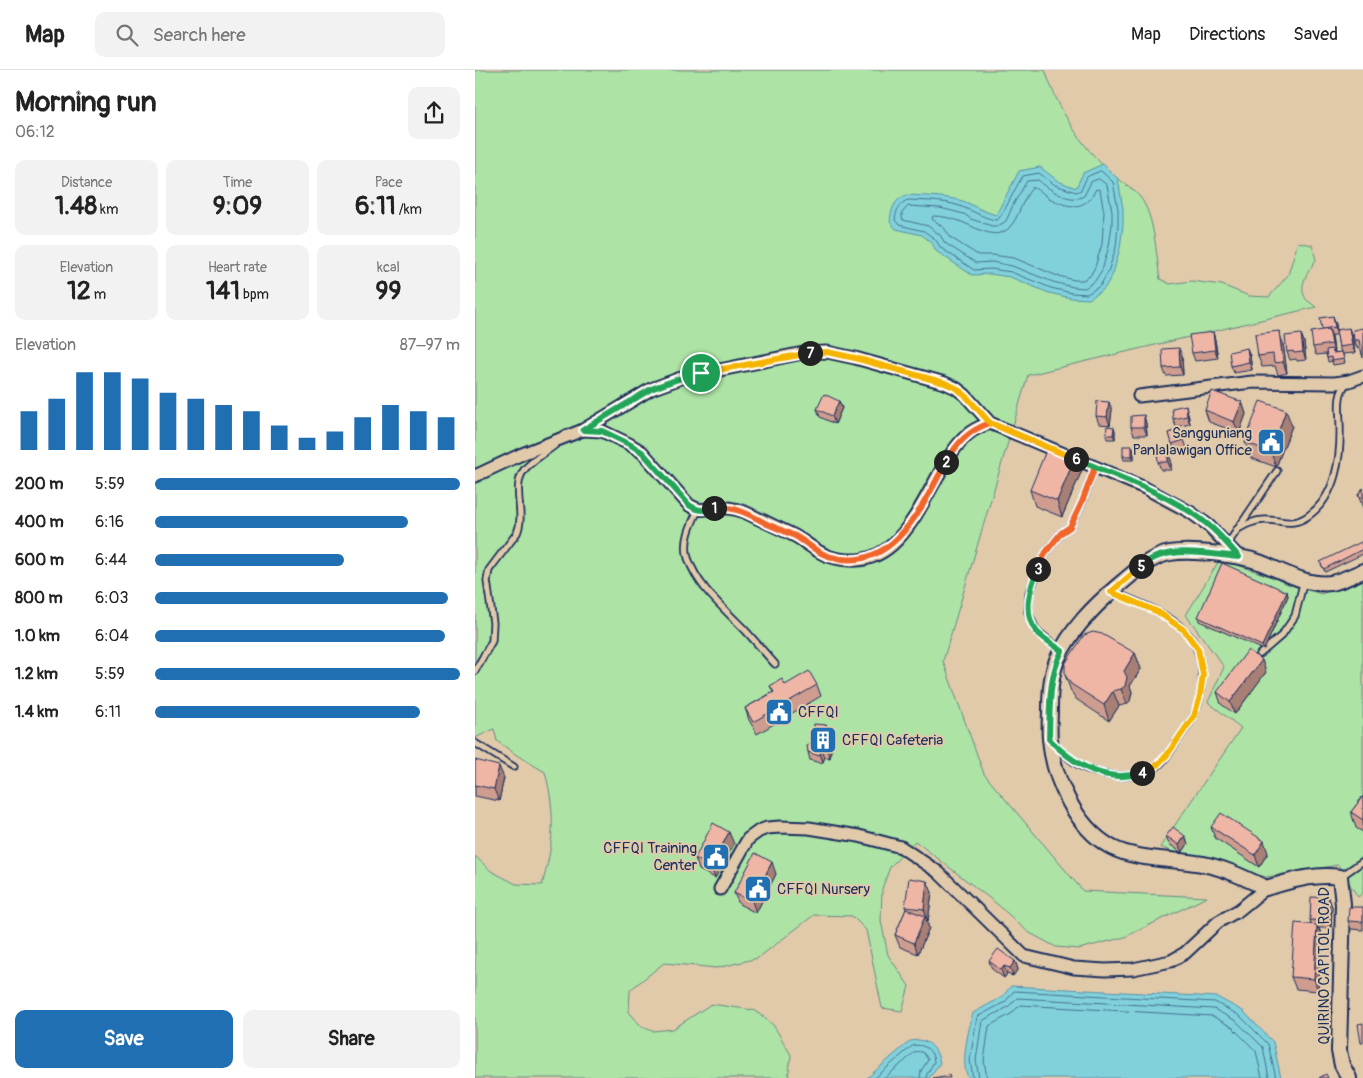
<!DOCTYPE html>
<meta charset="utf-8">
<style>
:root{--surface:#fff;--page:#f2f2f2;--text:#222;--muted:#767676;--line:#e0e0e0;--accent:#1f6fb2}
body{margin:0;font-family:Pangolin,sans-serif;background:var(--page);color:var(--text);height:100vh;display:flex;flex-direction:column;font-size:19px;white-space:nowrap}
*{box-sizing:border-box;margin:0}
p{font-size:16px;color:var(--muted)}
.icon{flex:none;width:28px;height:28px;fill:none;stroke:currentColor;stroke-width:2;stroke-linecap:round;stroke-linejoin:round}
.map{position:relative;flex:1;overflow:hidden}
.sheet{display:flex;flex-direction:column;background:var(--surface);width:475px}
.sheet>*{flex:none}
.pin{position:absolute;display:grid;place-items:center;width:42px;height:42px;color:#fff;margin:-21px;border:2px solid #fff;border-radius:50%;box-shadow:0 1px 5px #0007}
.km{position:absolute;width:25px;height:25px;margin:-12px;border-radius:50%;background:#222;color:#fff;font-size:14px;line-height:25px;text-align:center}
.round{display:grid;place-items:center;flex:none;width:52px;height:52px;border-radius:10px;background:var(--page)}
.head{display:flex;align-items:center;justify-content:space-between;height:85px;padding:0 15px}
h1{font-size:28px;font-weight:700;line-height:38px}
.metrics{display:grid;grid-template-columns:repeat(3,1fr);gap:8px;height:85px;padding:5px 15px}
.metrics div{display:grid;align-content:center;border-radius:10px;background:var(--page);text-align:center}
.metrics b{font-size:25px;font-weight:700}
.metrics small{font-size:14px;font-weight:400}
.metrics p{font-size:14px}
.chart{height:140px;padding:10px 15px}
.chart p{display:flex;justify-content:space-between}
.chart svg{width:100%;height:90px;margin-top:5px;stroke:var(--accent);stroke-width:6}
.primary-button{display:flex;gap:10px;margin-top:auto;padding:10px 15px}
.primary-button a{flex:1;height:58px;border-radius:10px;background:var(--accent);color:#fff;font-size:20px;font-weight:700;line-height:58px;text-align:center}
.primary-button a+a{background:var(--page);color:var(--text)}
ul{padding:0 15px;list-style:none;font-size:16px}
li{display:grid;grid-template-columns:80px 60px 1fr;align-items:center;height:38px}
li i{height:12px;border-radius:6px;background:var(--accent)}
header{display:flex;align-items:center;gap:30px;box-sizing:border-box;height:70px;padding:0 25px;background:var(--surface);border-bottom:1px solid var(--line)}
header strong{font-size:24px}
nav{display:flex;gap:28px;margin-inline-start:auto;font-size:18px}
.search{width:350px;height:45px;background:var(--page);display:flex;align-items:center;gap:12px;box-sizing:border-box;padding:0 18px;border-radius:10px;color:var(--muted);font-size:19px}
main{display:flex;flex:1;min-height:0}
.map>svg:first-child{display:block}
.green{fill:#ade3a5;stroke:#648982}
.water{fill:#81d1db;stroke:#5890a9}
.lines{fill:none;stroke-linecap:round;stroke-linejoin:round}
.shore{stroke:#447090;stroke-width:1}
.service-casing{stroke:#1b2f5e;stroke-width:9}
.minor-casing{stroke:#1b2f5e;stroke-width:15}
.tertiary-casing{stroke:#1b2f5e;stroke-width:18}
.service{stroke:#e1caaa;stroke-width:5.5}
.minor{stroke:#e1caaa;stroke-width:11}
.tertiary{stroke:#e1caaa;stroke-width:14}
.wall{fill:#ce9d8f;stroke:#1b2f5e;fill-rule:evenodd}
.shaded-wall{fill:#a77f74;stroke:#1b2f5e}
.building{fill:#efb6a6;stroke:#1b2f5e}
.split-1-casing{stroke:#fff;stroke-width:10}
.split-2-casing{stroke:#fff;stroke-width:10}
.split-3-casing{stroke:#fff;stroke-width:10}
.split-4-casing{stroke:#fff;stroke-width:10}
.split-5-casing{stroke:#fff;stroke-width:10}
.split-6-casing{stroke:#fff;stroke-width:10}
.split-7-casing{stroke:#fff;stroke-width:10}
.split-8-casing{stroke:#fff;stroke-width:10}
.split-1{stroke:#22a559;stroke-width:6}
.split-2{stroke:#f0652b;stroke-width:6}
.split-3{stroke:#f0652b;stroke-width:6}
.split-4{stroke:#22a559;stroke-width:6}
.split-5{stroke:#f5b400;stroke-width:6}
.split-6{stroke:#22a559;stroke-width:6}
.split-7{stroke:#f5b400;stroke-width:6}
.split-8{stroke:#f5b400;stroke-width:6}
.labels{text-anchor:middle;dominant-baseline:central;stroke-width:4;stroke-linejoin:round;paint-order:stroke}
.poi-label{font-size:15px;fill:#1b2f5e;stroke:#e1caaa;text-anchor:start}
.street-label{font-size:15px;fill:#1b2f5e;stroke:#e1caaa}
</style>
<header>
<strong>Map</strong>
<div class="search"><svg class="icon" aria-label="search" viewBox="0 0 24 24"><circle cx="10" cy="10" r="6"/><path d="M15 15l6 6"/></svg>Search here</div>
<nav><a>Map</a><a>Directions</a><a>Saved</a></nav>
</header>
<main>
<section class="sheet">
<div class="head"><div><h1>Morning run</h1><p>06:12</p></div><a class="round"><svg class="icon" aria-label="share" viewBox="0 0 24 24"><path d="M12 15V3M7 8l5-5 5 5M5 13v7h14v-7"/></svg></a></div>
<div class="metrics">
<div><p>Distance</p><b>1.48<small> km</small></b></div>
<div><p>Time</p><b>9:09</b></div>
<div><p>Pace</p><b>6:11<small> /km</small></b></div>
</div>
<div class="metrics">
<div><p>Elevation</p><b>12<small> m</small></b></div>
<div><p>Heart rate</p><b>141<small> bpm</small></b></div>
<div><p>kcal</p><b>99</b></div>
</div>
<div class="chart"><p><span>Elevation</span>87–97 m</p>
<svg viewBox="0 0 160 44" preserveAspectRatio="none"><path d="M5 44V25M15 44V19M25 44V6M35 44V6M45 44V9M55 44V16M65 44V19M75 44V22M85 44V25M95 44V32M105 44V38M115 44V35M125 44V28M135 44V22M145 44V25M155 44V28"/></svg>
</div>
<ul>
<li><b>200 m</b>5:59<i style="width:100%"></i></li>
<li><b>400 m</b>6:16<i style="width:83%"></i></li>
<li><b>600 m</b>6:44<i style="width:62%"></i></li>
<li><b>800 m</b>6:03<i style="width:96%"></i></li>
<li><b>1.0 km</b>6:04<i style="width:95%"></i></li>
<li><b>1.2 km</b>5:59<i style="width:100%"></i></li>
<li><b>1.4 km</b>6:11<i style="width:87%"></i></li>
</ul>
<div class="primary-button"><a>Save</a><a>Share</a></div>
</section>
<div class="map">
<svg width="888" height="1008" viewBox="0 0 888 1008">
<rect width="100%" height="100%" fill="#e1caaa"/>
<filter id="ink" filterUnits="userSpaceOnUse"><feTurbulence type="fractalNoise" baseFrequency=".02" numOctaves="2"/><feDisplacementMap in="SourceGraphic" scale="10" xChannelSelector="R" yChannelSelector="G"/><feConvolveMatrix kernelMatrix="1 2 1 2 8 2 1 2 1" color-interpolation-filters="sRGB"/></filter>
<g filter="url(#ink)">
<g class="green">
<path d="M0,0H570C583,39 605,75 636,103C645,111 658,118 665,127C680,146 681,185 685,209L695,214L716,211L747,215L774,226L794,227L813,205L823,172L837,175L841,190C834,200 822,216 831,229C833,232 838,234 841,237L553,305L468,591L509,704L608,821L732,827L650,867L604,879L581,877L553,862L522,834L440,771L415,797L407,819L406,851L413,885L434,916L427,941L407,938L391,860L377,846L339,845L283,888L242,898L189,893L155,920L154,942L167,957L178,961L198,959L236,934L278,940L289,947L299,956L316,985L313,1008H0V786L16,801L41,814L67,815C79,775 81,742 70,702L43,686L22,671L19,659L0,668Z"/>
<path d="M745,489L846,524L888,509V823L883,827L863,795L791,807L701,783L685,777L766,658L733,632L749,597L711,545Z"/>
</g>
<g class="water">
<path d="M628,94L643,109L648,139V155L645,178L638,204L629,219L614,229L596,228L574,223L535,207L515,204L497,205L461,181L457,173L447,165L421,159L415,152C416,140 419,129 432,125C449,126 480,126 495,134C504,139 511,142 521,145L544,101L565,97L583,111L601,118L608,103Z"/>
<path d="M536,916L742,927L768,941L798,972L806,1008H494C484,996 494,958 498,943L527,927Z"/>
<path d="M444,970C457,972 462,980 465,993L454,1008H392L435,971Z"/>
</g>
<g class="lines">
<g class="shore">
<path d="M626,101L638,112L643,139V155L641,177L633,202L625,216L612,224L597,223L576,218L536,202L516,199L499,200L466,178L460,169L449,161L424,155L420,150C421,141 424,133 433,130C451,131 474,130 492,139C502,143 511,149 522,150C529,145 541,115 548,106L564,103L580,115L601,122L606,120L612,107Z"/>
<path d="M624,109L632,115L637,141V155L634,176L627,200L620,211L610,218L598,217L578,212L537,196L517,192L501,193L470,173L465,165L453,156L428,150L427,148V143L433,136L465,138L489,144L496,149L517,156H523L531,151L539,133L552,111L563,110C574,119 594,134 609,126L616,112Z"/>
<path d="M557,118C564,118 568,124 574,128C594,138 610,142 621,119L625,120L629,142L627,174L620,197L615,206L608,210H599L580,205L539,188L517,185H503L476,168L470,159L457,149L458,146C466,146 476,148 484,151C499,156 520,172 534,158C544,148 547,129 557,118Z"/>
<path d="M400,1008L437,976C449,973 458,980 459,992L452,1004L451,1008"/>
<path d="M410,1008L440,982C447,980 450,984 453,990L446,1001L445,1008"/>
<path d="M498,1008L495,990L502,947L530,932L539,921L740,932L765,946L793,974L801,1008"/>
<path d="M504,1008L501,990L507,951L533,937L542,928L739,939L761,951L788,977L794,1008"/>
<path d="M512,1008L509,991L514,956L536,944L545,935L737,946L757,957L781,981L787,1008"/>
</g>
<g class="service-casing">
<g id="service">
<path d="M223,440C216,455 208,471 213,488C223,518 249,538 270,560C280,571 290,583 300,594"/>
<path d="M761,460C770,455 779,450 790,450C808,450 817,457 833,446C861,427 866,387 865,356C865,341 861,325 872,313"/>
<path d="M752,475L802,401"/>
<path d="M586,580L561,560L553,542L554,523L571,482L586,463L595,457L607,433L620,397"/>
<path d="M785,584L807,565L820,546L829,510"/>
<path d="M0,601L17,571L18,553L12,511L14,500L42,463C51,443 36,418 49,400C55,392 71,382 80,375"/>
<path d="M0,673L39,697"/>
<path d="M578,673C586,681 594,690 604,695C624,706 657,711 678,699C688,694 696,680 702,671C708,662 715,654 719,645C731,618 731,581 709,560C691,542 661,532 638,522"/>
<path d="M865,807L888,791"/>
</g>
</g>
<g class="minor-casing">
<g id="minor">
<path d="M664,326L777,312L860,313L874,311L888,306"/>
<path d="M108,360L127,361L154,374L167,382L214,435C228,443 229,438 243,438C254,437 266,440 276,445C290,452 306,459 320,466C331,472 341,482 353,486C436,513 449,404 492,365C498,359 507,356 515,353"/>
<path d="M0,406L47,384L108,360L176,319L206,308L328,283L352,282L380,288L470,313L481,318L490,325L515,353L670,418L715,442L733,455L764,487"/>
<path d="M245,819L273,769L284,761L292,758L305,757L334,758L384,766L426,777L463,802L549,886L599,898L630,900L658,899L696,891L710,883L743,852L764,840L791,818"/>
</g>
</g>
<g class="tertiary-casing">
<path id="tertiary" d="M874,1008L867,995L864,981L868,834L865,807C839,803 816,811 791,818C768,807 746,796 721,793C696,789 657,789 636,777C600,757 578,707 575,669C574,659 575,648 575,638C575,622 576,605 582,590C595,560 619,536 644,515C660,502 674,487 695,483C716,479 764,485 784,492C807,501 831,516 856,513C867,511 878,505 888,501"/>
</g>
<use href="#service" class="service"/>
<use href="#minor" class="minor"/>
<use href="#tertiary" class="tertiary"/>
</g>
<g class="wall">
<path d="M861,254L862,260L877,266L880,283L868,284L870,293L858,295L857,291L853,292L851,284L841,285L838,277L848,260L847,259ZM857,265H862L864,277L866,282L859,283V282Z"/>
<path d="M888,258V288L886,278H882L879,270Z"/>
<path d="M738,262L740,270L743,288L720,291L717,283Z"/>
<path d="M826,264L829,272L831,290L822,291L821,289L815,290L812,282Z"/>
<path d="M808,273L812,303L803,305L800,296L787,297L783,286Z"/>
<path d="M772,278L775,286L777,300L759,303L756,296Z"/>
<path d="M707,286L708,305L691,306L688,298Z"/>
<path d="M364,331L367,338L360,354L345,347L342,339Z"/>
<path d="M767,332L771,344L764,363L734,352L730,340Z"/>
<path d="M637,340L635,355L624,354L621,346Z"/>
<path d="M713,343L715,354L701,357L698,349Z"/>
<path d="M671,353L672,365H659L656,357Z"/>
<path d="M817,356L801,397L776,388L770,372Z"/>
<path d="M639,357L640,361V369H632L631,365Z"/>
<path d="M705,359L712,378L700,382L694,363Z"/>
<path d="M659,380V390H649L648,386Z"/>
<path d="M601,385L607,400L587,447L560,436L555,420Z"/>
<path d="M696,390V400H686L683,392Z"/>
<path d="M888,418V438L883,425Z"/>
<path d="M888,477V484L850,502L845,492Z"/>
<path d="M812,522L813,526L789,580L724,551L723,547Z"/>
<path d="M660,583L666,599L655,616L657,622L655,631L652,634L644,636L634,651L601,629L596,621L590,605Z"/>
<path d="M791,602L760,644L746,634L742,622Z"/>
<path d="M310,615H342L346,626L282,664L274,650L270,638L298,622L295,616Z"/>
<path d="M351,655L354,662L353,673L356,679L355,688L350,687L348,692L345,693L335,690L333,682L339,671Z"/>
<path d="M0,690L29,708L24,731L0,726Z"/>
<path d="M888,726V762L881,758L876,742Z"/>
<path d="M736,757L793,783L784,797L740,768Z"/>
<path d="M691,766H710L713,774L707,783L694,774Z"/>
<path d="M259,774L240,808L224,800L220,788Z"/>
<path d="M301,804L281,843L264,834L259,823Z"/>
<path d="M457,822L453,851H451L454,858L443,884L425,877L420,865L431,839L430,837Z"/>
<path d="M857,836L856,858H844L847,866L843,921L821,919L816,907L836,854L835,850Z"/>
<path d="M888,837V860L876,859L873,851Z"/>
<path d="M514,891H540L543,899L538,906L532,904L529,908L517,899Z"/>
</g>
<g class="shaded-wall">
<path d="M858,246L861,254L862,265L860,257Z"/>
<path d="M874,258L877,266L880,283L877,275Z"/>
<path d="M854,259L857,267L859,282L857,274Z"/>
<path d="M804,261L808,273L812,303L808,292Z"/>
<path d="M738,262L740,270L743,288L740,280Z"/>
<path d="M826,264L829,272L831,290L828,282Z"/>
<path d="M704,278L707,286L708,305L705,297Z"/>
<path d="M772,278L775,286L777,300L774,292Z"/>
<path d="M364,331L367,338L360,354L357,346Z"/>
<path d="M634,332L637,340L635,355L632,347Z"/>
<path d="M767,332L771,344L764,363L759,352Z"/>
<path d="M711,335L713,343L715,354L712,346Z"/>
<path d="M811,340L817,356L801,397L796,382Z"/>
<path d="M669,345L671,353L672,365L669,357Z"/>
<path d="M639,357L640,361V369L638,365Z"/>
<path d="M657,376L659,380V390L657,386Z"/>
<path d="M693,382L696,390V400L693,392Z"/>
<path d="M601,385L607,400L587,447L582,431Z"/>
<path d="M812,522L813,526L789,580L787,576Z"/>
<path d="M660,583L666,599L655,616L657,622L655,631L652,634L646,619L649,601Z"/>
<path d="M787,590L791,602L760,644L755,632Z"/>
<path d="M638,621L644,636L634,651L629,635Z"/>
<path d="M351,655L354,662L353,673L356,679L355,688L352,680L350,670Z"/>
<path d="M347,679L350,687L348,692L345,684Z"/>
<path d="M24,696L29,708L24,731L19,719Z"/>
<path d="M254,762L259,774L240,808L236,797Z"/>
<path d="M710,766L713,774L707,783L704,775Z"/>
<path d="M789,771L793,783L784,797L780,785Z"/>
<path d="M297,792L301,804L281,843L277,831Z"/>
<path d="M452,811L457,822L453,851L449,839Z"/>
<path d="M854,828L857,836L856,858L853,851Z"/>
<path d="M450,846L454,858L443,884L439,873Z"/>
<path d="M842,855L847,866L843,921L839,909Z"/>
<path d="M540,891L543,899L538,906L535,898Z"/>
<path d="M529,896L532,904L529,908L526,900Z"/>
</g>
<g class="building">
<path d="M858,246L860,257L847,259L845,248Z"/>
<path d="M874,258L877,275L864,277L861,260Z"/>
<path d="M888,258V285H887L884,270H879L878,260Z"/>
<path d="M854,259L857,274L838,277L836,262Z"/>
<path d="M804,261L808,292L799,293L798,284L783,286L780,264Z"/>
<path d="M738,262L740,280L717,283L714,265Z"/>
<path d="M826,264L828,282L819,283L818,281L812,282L810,266Z"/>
<path d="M704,278L705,297L688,298L687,279Z"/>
<path d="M772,278L774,292L756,296L754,282Z"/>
<path d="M857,279L858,283L867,282L869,289L857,291L856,287L852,288L851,280Z"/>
<path d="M737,321L767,332L759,352L730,340Z"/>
<path d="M349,324L364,331L357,346L342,339Z"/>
<path d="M622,331L634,332L632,347L621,346Z"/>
<path d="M785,331L811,340L796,382L770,372Z"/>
<path d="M711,335L712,346L698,349L697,338Z"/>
<path d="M669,345V357H656V346Z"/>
<path d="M632,356L639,357L638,365H631Z"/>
<path d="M705,359L709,370L697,374L694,363Z"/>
<path d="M574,373L601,385L582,431L555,420Z"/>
<rect x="648" y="376" width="9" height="10"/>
<path d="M682,382H693V392H683Z"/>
<path d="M888,418V428L883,425Z"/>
<path d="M886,472L888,477V479L849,499L845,492Z"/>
<path d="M747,493L812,522L787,576L723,547Z"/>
<path d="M618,562L627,564L660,583L649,601L652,607L650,616L646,619L638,621L629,635L596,614L590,605V594L609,565Z"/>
<path d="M773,580L787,590L755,632L742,622Z"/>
<path d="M334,601L342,615L278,652L270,638L299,622L295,616L307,609L310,615Z"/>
<path d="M339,654L351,655L350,670L353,671L352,680L347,679L345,684L342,685L333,682L332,676L339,671Z"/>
<path d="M0,690L24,696L19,719L0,715Z"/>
<path d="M888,726V750L876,742Z"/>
<path d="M746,743L789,771L780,785L736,757Z"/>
<path d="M238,753L254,762L236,797L220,788Z"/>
<path d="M698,757L710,766L704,775L691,766Z"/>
<path d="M280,783L297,792L277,831L259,823Z"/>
<path d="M434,808L452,811L449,839L430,837Z"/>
<path d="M836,827L854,828L853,851L835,850Z"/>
<path d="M874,837H888V852L873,851Z"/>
<path d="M431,839L450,846L439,873L420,865Z"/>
<path d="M820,853L842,855L839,909L816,907Z"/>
<path d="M523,879L540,891L535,898L529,896L526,900L514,891Z"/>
<path d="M888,953V973H886L883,954Z"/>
<path d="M851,1004L853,1008H844Z"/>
<path d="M474,1005L475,1008H458Z"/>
</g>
</g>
<g class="lines" filter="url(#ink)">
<g class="split-1-casing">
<path id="split-1" d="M226,303L206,308L176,319L108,360L127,361L154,374L167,382L214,435C223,441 228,441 239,438"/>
</g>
<g class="split-2-casing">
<path id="split-2" d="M239,438C258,435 276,445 292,454C302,458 311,462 320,466C331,472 341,482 353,486C417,506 447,437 471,392"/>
</g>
<g class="split-3-casing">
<path id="split-3" d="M471,392C482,373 494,360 515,353L620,397L607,432L595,457L586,463L571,482L563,499"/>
</g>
<g class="split-4-casing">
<path id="split-4" d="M563,499C555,517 547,545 562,562C569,569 579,575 587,581C573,608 575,639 574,669C599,695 630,714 667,703"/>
</g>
<g class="split-5-casing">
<path id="split-5" d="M666,496L636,522L683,542L709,560L723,579L728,605L725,626L719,646L692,685L678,699L667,703"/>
</g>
<g class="split-6-casing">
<path id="split-6" d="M601,389C643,407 697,425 732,454C744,463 754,476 764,487C733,484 692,474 666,496"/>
</g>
<g class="split-7-casing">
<path id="split-7" d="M335,283L352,282L380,288L470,313L481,318L490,325L515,353L601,389"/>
</g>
<g class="split-8-casing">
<path id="split-8" d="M226,303L335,283"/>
</g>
<use href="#split-1" class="split-1"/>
<use href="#split-2" class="split-2"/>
<use href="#split-3" class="split-3"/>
<use href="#split-4" class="split-4"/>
<use href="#split-5" class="split-5"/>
<use href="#split-6" class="split-6"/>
<use href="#split-7" class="split-7"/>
<use href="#split-8" class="split-8"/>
</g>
<defs>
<g id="civic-square" transform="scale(1.4375)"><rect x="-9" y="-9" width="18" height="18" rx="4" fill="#1f6fb2" stroke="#e1caaa"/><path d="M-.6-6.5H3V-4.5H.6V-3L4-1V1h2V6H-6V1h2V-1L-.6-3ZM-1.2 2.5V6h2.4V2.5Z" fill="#fff"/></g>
<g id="building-square" transform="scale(1.4375)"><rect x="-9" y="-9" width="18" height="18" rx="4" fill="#1f6fb2" stroke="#e1caaa"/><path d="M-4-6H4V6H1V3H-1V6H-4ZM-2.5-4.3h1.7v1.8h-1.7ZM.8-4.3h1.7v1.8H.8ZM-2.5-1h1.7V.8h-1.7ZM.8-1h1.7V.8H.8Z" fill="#fff"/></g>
</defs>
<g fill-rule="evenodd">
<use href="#civic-square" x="796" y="372"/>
<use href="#civic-square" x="304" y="642"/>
<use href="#building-square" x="348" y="670"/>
<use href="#civic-square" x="241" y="787"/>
<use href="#civic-square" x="283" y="819"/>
</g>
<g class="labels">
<g class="poi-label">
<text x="777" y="363" text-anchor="end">Sangguniang<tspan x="777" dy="17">Panlalawigan Office</tspan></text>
<text x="323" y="642">CFFQI</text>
<text x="367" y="670">CFFQI Cafeteria</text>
<text x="222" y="778" text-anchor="end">CFFQI Training<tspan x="222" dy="17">Center</tspan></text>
<text x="302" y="819">CFFQI Nursery</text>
</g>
<g class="street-label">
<text transform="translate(849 896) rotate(-90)">QUIRINO CAPITOL ROAD</text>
</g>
</g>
</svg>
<div class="pin" style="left:226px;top:303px;background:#1e9e55"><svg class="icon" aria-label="arrive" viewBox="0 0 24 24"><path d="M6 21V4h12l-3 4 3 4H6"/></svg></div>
<b class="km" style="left:239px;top:438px">1</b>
<b class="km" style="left:471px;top:392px">2</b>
<b class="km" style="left:563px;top:499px">3</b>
<b class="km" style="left:667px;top:703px">4</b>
<b class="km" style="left:666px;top:496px">5</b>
<b class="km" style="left:601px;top:389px">6</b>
<b class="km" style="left:335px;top:283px">7</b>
</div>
</main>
